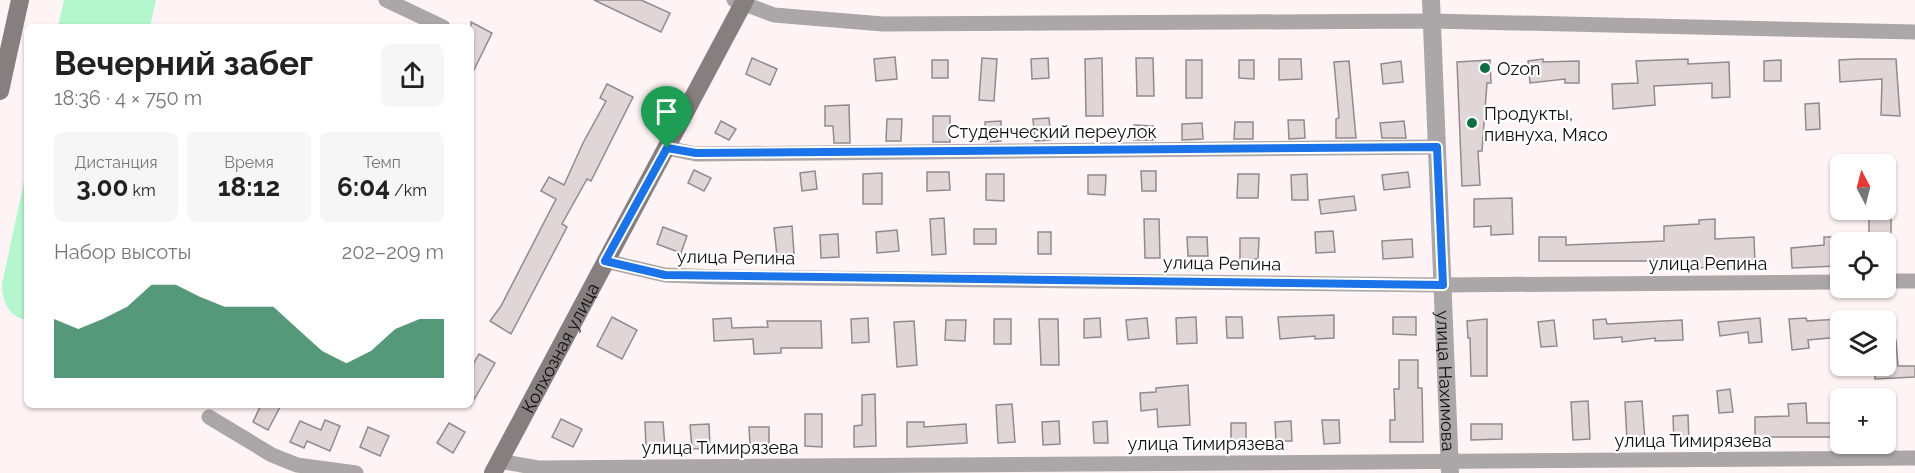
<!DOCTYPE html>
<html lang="ru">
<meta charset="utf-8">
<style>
:root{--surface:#fff;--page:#f6f6f6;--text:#222;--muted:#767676;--accent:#0f6e43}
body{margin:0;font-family:Raleway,sans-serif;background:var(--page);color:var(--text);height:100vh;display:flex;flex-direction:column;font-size:22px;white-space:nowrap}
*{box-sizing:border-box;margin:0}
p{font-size:20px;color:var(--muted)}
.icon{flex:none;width:33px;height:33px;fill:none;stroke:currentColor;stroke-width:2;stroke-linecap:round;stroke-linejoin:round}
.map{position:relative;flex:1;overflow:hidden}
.drawer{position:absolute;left:24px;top:24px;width:450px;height:384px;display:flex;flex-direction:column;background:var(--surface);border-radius:9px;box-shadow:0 2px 4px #0004}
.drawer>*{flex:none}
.needle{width:39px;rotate:353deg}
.tools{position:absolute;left:1830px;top:154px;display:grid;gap:12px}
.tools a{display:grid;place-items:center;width:66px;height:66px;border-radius:9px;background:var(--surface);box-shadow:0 2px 4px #0004;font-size:30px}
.pin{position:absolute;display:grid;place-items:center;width:51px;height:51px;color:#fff;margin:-62px -26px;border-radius:50% 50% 50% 0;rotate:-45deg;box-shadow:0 0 6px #0007}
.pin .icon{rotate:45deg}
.round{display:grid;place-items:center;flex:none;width:63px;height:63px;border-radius:9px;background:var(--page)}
.headline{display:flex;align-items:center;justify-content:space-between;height:102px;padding:0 30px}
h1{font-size:33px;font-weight:700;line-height:45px}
.stats{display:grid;grid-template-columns:repeat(3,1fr);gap:9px;height:102px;padding:6px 30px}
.stats div{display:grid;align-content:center;border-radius:9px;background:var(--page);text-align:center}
.stats b{font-size:26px;font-weight:700}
.stats small{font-size:16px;font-weight:400}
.stats p{font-size:16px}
.chart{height:168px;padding:12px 30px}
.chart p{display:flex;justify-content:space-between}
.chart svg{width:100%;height:108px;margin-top:6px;fill:var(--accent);opacity:.7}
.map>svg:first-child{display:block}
.green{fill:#b4f6cd}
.building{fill:#e0d5d7;stroke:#94898b;stroke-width:1.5}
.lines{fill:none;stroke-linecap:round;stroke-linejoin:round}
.minor{stroke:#aba6a7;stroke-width:15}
.tertiary{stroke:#aba6a7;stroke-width:18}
.secondary{stroke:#867f80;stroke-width:18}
.route-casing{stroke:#fff;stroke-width:12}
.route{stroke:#1a73e8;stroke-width:8}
.poi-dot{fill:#0f6e43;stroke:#fff;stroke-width:2}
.labels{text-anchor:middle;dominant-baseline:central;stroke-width:4.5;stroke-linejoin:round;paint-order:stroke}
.poi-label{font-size:18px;fill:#110d0e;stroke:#fff;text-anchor:start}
.street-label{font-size:18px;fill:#110d0e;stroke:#fff}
</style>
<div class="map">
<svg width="1915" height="473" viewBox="0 0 1915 473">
<rect width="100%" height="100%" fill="#fef3f5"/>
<g class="green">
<path d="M64,0H156L150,27H58Z"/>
<path d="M27,168V320C8,317 2,301 2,284Z"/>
</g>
<g class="building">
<path d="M594,0H641L670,13L661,32Z"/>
<path d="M471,22L492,33L471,76Z"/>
<path d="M895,57L897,79L876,81L874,59Z"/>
<path d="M752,58L777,69L770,85L746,74Z"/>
<path d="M982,58L997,59L994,101L979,100Z"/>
<path d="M1048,58L1049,78L1032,79L1031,59Z"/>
<path d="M1102,58L1103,116H1086L1085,59Z"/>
<path d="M1136,58H1153L1154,96H1137Z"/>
<path d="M1279,59H1301L1302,79L1279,80Z"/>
<path d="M1543,59V62L1579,61V83H1565V79L1530,83L1528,61Z"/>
<path d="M1688,59V64L1729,62L1730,97L1712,98V83L1654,86L1655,105L1613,109L1612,84L1638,83L1636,61Z"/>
<path d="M1856,59H1896L1900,116L1881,115L1882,79L1840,82L1839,60Z"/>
<rect x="932" y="60" width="16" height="18"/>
<rect x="1186" y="60" width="16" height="38"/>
<path d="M1239,60H1254V79L1239,78Z"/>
<path d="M1490,60L1491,83H1487L1482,151H1478L1480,185L1462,186L1457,62Z"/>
<path d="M1781,60V81H1764V61Z"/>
<path d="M1349,61L1356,138H1336V119L1339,118L1334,62Z"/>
<path d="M1401,61L1403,82L1383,84L1381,64Z"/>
<path d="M607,84L633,97L591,181L587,179L562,224L567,227L511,334L490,321L501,306L556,199L541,191L549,177L564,185L583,143L606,101L600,98Z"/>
<path d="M1819,103L1820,129L1806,130L1805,104Z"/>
<path d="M849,105L850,143H834L833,126H825V106Z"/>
<rect x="933" y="116" width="17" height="26"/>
<path d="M1049,118L1051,140L1035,141L1033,119Z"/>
<path d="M887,119H902L901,141H886Z"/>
<path d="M1288,120H1304L1305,138L1289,139Z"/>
<path d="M721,121L736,129L729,140L715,133Z"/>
<path d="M1001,121V141L986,142L985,122Z"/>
<path d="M1404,121L1406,138H1382L1380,123Z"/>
<path d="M1235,122H1253V139H1234Z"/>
<path d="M1202,123L1203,139L1182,140V124Z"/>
<path d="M1134,125L1153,126V140H1134Z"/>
<path d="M694,170L711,178L704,191L688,183Z"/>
<path d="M815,171L817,189L802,191L800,173Z"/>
<path d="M1141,171H1156V191H1142Z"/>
<path d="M927,172H949L950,190L927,191Z"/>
<path d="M1408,172L1410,187L1384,190L1382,175Z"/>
<path d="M882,173V204H863V174Z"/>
<path d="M986,174H1004V201L986,200Z"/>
<path d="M1238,174H1259L1258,198H1237Z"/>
<path d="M1307,174L1308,200H1292L1291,175Z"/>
<path d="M1088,175H1106L1105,195L1088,194Z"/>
<path d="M1354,196L1356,210L1321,214L1319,200Z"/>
<path d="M1512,198L1513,234L1491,235V226L1474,227V199Z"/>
<rect x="1869" y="210" width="22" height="33"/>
<path d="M944,218L946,254L932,255L930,219Z"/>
<path d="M1144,219H1159L1160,258H1145Z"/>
<path d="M1715,219V239L1754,237L1755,264L1698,268V261H1539V237H1566V245L1664,241V226L1699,224V220Z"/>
<path d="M792,226L794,254L777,256L774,228Z"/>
<path d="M663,227L687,236L681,253L657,244Z"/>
<rect x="974" y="229" width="22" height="15"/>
<path d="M897,230L899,251L877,253L876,232Z"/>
<path d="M1333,231L1335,252L1316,253L1315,232Z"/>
<rect x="1038" y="232" width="13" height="22"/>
<path d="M838,234L839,257L821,258L820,235Z"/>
<path d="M1187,237H1207L1208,256H1188Z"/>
<path d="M1824,237H1837V266L1792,268L1791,248L1824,245Z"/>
<path d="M1240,238H1259L1258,259H1240Z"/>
<path d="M1412,239L1413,257L1383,259L1382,241Z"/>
<path d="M1334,315V338L1315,339V336L1280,339L1278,317Z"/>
<path d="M612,317L637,330L622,359L597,346Z"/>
<path d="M1196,317L1197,343L1177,344L1176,318Z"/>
<path d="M1226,317H1242L1243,338H1227Z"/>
<path d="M1393,317H1416V335L1393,334Z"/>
<path d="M731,318L732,328L768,327L767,321H821L822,348H781V353L754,354L753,339L714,341L713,319Z"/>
<path d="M868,318L869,342L852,343L851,319Z"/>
<path d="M1100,318L1101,337L1084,338V319Z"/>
<path d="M1147,318L1149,338L1128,340L1126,320Z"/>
<path d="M1760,318L1762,342L1749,343L1748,332L1720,336L1718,322Z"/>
<path d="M1806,318L1807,321L1840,319V337L1808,340L1809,348L1792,350L1789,319Z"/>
<rect x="994" y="319" width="17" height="25"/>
<path d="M1039,319H1058L1059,365H1041Z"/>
<path d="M1487,319V376H1471L1470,338H1468L1467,321Z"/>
<path d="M1606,319L1607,324L1682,320L1683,340L1655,341V338L1622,342V337L1594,339L1593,320Z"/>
<path d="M946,320H966L965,341L945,340Z"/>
<path d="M1554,320L1557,346L1541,347L1538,322Z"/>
<path d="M914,321L917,365L897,367L894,322Z"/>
<path d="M1886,340H1896L1898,366H1915V377L1875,379L1874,366H1886Z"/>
<path d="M479,354L495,363L471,405V368Z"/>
<path d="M1399,360H1418V388H1422L1423,442H1390V420H1395L1394,389H1399Z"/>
<path d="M1188,385L1190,425L1158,427L1157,409L1141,411L1140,393L1156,392V388Z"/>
<path d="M1730,389L1733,412L1719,413L1717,391Z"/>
<path d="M875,394L876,446L854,447V426L862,425V395Z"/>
<path d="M1588,401L1590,439L1573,440L1571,402Z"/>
<path d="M1642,401L1645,440L1627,441L1625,402Z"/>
<path d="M1806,403L1807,423H1840V437H1755V417L1789,416L1788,404Z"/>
<path d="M1012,404L1015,442L998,443L996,405Z"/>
<path d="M261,405H281L268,430L253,422Z"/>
<path d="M805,414H822V447L805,446Z"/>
<path d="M1688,415L1689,442L1674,443L1673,416Z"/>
<path d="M561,419L582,429L573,447L552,437Z"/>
<path d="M325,420L340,426L330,451L307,441L304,448L290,442L300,421L321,430Z"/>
<path d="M1322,420H1339L1340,443L1324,444Z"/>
<path d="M1059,421L1060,444L1043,445L1042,422Z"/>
<path d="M1107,421L1108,443H1094L1093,422Z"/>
<path d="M1291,421L1292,441H1276L1275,422Z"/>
<path d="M645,422H663L665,447L646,448Z"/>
<path d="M907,422H924V427L966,424L967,443L907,447Z"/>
<path d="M449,423L465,432L453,453L437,443Z"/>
<rect x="1231" y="423" width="15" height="19"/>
<path d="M709,424L710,448L692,449L690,425Z"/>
<path d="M1471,424H1502V439L1471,440Z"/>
<path d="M368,427L389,436L380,456L360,447Z"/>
<path d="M749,427H769V445H750Z"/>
</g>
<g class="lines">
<g class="minor">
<path d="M386,0L443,27"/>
<path d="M734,0L774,15L883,24L1432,21L1915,32"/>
<path d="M667,148L696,154L1437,147"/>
<path d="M605,261L665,275L718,277L1443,285L1840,282"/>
<path d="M1886,281H1915"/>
<path d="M209,417L272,455L297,465L356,473"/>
<path d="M499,461L538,468L1915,458"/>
</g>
<path class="tertiary" id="s1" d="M1431,0L1450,473"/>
<g class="secondary">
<path d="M0,91L20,0"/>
<path id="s2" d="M493,473L745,0"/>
</g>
</g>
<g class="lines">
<g class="route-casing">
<path id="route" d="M1437,147L1443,285L665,275L605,261L667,148L696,153Z"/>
</g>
<use href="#route" class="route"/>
</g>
<g class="poi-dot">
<circle cx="1485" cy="68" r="6"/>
<circle cx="1472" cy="123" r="6"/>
</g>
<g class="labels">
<g class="poi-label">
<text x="1497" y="68">Ozon</text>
<text x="1484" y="113">Продукты,<tspan x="1484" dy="21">пивнуха, Мясо</tspan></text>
</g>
<g class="street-label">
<text x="1052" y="131">Студенческий переулок</text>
<text transform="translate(736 257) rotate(1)">улица Репина</text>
<text transform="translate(1222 263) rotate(1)">улица Репина</text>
<text x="1708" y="263">улица Репина</text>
<text stroke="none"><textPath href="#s2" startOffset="142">Колхозная улица</textPath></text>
<text stroke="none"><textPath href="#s1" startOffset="381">улица Нахимова</textPath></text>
<text x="1693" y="440">улица Тимирязева</text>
<text x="1206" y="443">улица Тимирязева</text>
<text x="720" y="447">улица Тимирязева</text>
</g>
</g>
</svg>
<div class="tools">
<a><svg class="needle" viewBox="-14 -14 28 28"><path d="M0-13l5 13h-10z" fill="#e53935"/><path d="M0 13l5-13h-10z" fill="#767676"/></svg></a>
<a><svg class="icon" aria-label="locate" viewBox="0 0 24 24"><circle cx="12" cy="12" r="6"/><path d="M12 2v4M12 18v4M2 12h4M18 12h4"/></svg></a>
<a><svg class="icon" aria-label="layers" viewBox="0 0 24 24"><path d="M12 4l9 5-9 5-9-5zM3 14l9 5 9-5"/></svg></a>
<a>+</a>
</div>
<div class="pin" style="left:667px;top:148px;background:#1e9e55"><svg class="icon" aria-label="arrive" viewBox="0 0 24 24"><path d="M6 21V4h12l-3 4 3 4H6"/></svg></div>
<section class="drawer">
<div class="headline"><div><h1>Вечерний забег</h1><p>18:36 · 4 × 750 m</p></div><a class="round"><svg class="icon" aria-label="share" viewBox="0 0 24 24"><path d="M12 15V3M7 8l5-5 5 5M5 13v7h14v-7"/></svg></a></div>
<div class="stats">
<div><p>Дистанция</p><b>3.00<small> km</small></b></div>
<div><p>Время</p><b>18:12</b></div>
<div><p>Темп</p><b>6:04<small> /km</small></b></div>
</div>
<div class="chart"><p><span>Набор высоты</span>202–209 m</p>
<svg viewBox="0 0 160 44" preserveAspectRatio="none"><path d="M0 44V20L10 24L20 20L30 15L40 6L50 6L60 11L70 15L80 15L90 15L100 24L110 33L120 38L130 33L140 24L150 20L160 20V44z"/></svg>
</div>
</section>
</div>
